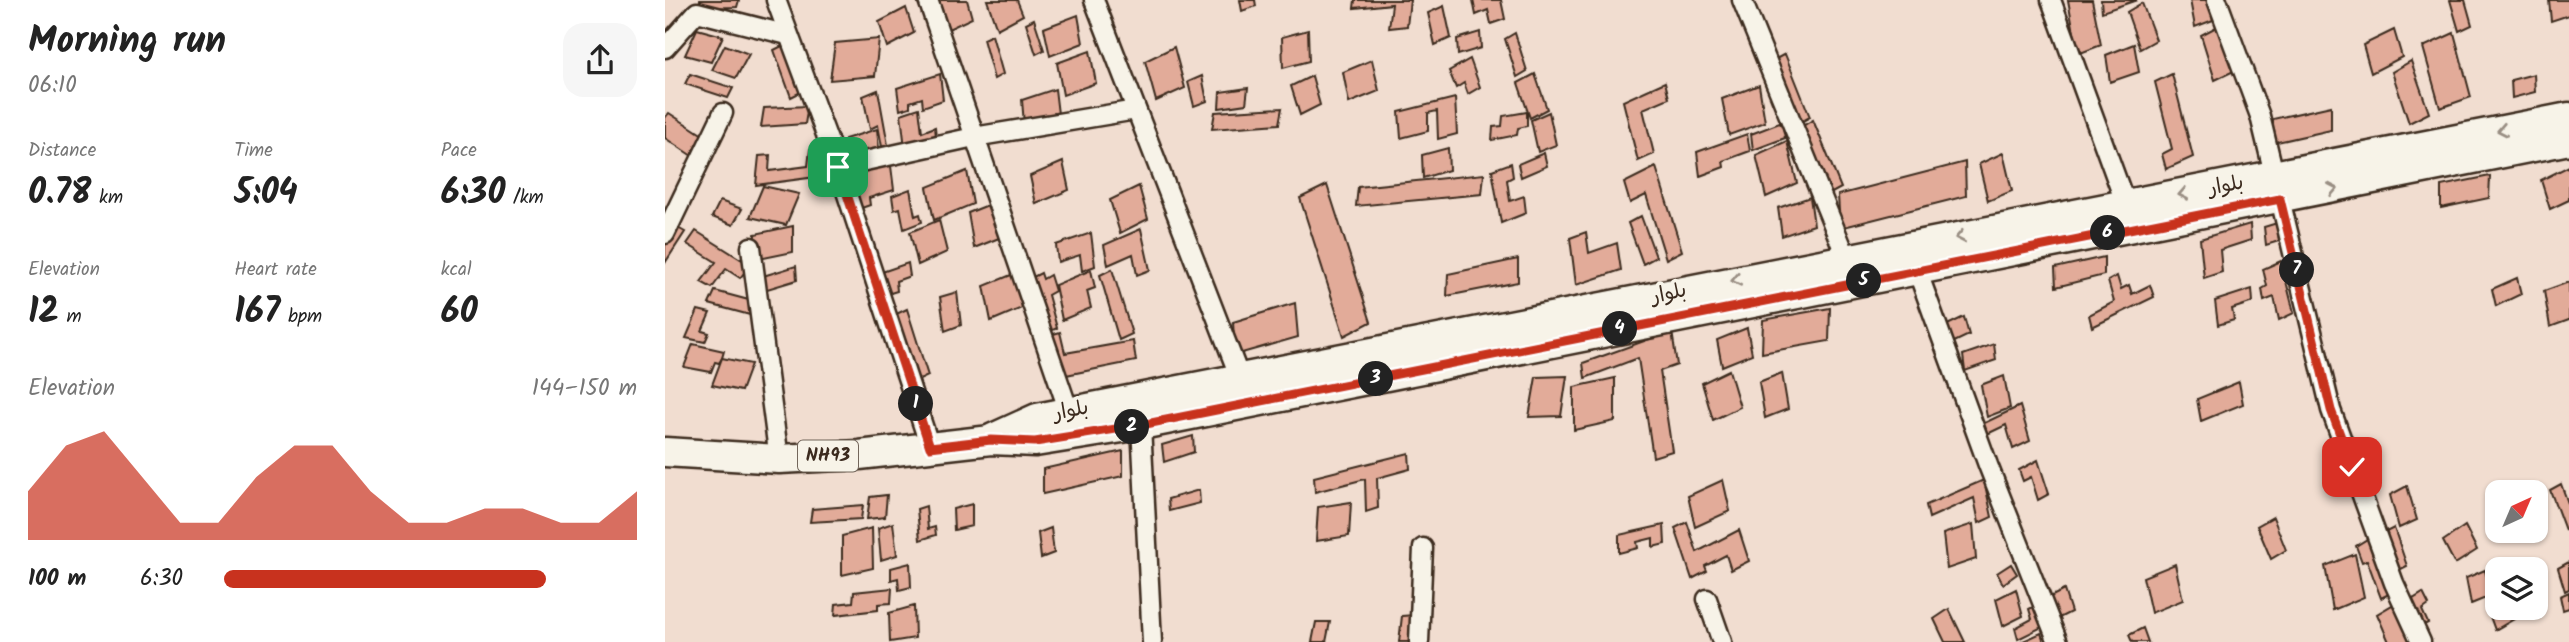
<!DOCTYPE html>
<meta charset="utf-8">
<style>
:root{--surface:#fff;--page:#f6f6f6;--text:#222;--muted:#767676;--accent:#c8321e}
body{margin:0;font-family:Kalam,"Playpen Sans Arabic",sans-serif;background:var(--page);color:var(--text);height:100vh;display:flex;flex-direction:column;font-size:26px;white-space:nowrap}
*{box-sizing:border-box;margin:0}
p{font-size:23px;color:var(--muted)}
.icon{flex:none;width:38px;height:38px;fill:none;stroke:currentColor;stroke-width:2;stroke-linecap:round;stroke-linejoin:round}
.map{position:relative;flex:1;overflow:hidden}
.sheet{display:flex;flex-direction:column;background:var(--surface);width:665px}
.sheet>*{flex:none}
.needle{width:46px;rotate:44deg}
.tools{position:absolute;left:1820px;top:480px;display:grid;gap:14px}
.tools a{display:grid;place-items:center;width:63px;height:63px;border-radius:14px;background:var(--surface);box-shadow:0 2px 5px #0004;font-size:35px}
.pin{position:absolute;display:grid;place-items:center;width:60px;height:60px;color:#fff;margin:-30px;border-radius:14px;box-shadow:0 4px 10px #0006}
.km{position:absolute;width:35px;height:35px;margin:-18px;border-radius:50%;background:#222;color:#fff;font-size:19px;line-height:35px;text-align:center}
.round{display:grid;place-items:center;flex:none;width:74px;height:74px;border-radius:21px;background:var(--page)}
.headline{display:flex;align-items:center;justify-content:space-between;height:119px;padding:0 28px}
h1{font-size:38px;font-weight:700;line-height:52px}
.figures{display:grid;grid-template-columns:repeat(3,1fr);gap:10px;height:119px;padding:7px 28px}
.figures div{display:grid;align-content:center}
.figures b{font-size:35px;font-weight:700}
.figures small{font-size:19px;font-weight:400}
.figures p{font-size:19px}
.chart{height:196px;padding:14px 28px}
.chart p{display:flex;justify-content:space-between}
.chart svg{width:100%;height:126px;margin-top:7px;fill:var(--accent);opacity:.7}
ul{padding:0 28px;list-style:none;font-size:23px}
li{display:grid;grid-template-columns:112px 84px 1fr;align-items:center;height:52px}
li i{height:18px;border-radius:9px;background:var(--accent)}
main{display:flex;flex:1;min-height:0}
.map>svg:first-child{display:block}
.building{fill:#e2ab99;stroke:#3b2a1e;stroke-width:2}
.lines{fill:none;stroke-linecap:round;stroke-linejoin:round}
.street-casing{stroke:#3b2a1e;stroke-width:23}
.primary-casing{stroke:#3b2a1e;stroke-width:33}
.street{stroke:#f7f3e8;stroke-width:18}
.primary{stroke:#f7f3e8;stroke-width:28}
.oneway{stroke:#998e83}
.route-casing{stroke:#fff;stroke-width:14}
.route{stroke:#c8321e;stroke-width:9}
.labels{text-anchor:middle;dominant-baseline:central;stroke-width:7;stroke-linejoin:round;paint-order:stroke}
.shield{fill:#f7f3e8;stroke:#73665b;stroke-width:2}
.shield-label{font-size:19px;font-weight:bold;fill:#3b2a1e}
.street-label{font-size:21px;fill:#3b2a1e;stroke:#f7f3e8}
</style>
<main>
<section class="sheet">
<div class="headline"><div><h1>Morning run</h1><p>06:10</p></div><a class="round"><svg class="icon" aria-label="share" viewBox="0 0 24 24"><path d="M12 15V3M7 8l5-5 5 5M5 13v7h14v-7"/></svg></a></div>
<div class="figures">
<div><p>Distance</p><b>0.78<small> km</small></b></div>
<div><p>Time</p><b>5:04</b></div>
<div><p>Pace</p><b>6:30<small> /km</small></b></div>
</div>
<div class="figures">
<div><p>Elevation</p><b>12<small> m</small></b></div>
<div><p>Heart rate</p><b>167<small> bpm</small></b></div>
<div><p>kcal</p><b>60</b></div>
</div>
<div class="chart"><p><span>Elevation</span>144–150 m</p>
<svg viewBox="0 0 160 44" preserveAspectRatio="none"><path d="M0 44V27L10 11L20 6L30 22L40 38L50 38L60 22L70 11L80 11L90 27L100 38L110 38L120 33L130 33L140 38L150 38L160 27V44z"/></svg>
</div>
<ul>
<li><b>100 m</b>6:30<i style="width:78%"></i></li>
</ul>
</section>
<div class="map">
<svg width="1904" height="642" viewBox="0 0 1904 642">
<rect width="100%" height="100%" fill="#f1ddd0"/>
<filter id="ink" filterUnits="userSpaceOnUse"><feTurbulence type="fractalNoise" baseFrequency=".0143" numOctaves="2"/><feDisplacementMap in="SourceGraphic" scale="14" xChannelSelector="R" yChannelSelector="G"/><feConvolveMatrix kernelMatrix="1 2 1 2 8 2 1 2 1" color-interpolation-filters="sRGB"/></filter>
<g filter="url(#ink)">
<g class="building">
<path d="M35,0H74L72,7L33,8Z"/>
<path d="M271,0H302L307,18L279,31Z"/>
<path d="M322,0H352L358,15L332,29Z"/>
<path d="M575,0H590L591,6L577,11Z"/>
<path d="M690,0H745L742,26L724,28L727,4L689,8Z"/>
<path d="M808,0H836L840,19L826,24L823,10L811,15Z"/>
<path d="M1403,0H1427L1436,45L1413,54Z"/>
<path d="M1436,0H1472L1437,12Z"/>
<path d="M1525,0H1544L1548,20L1530,27Z"/>
<path d="M1785,0H1800L1807,25L1794,31Z"/>
<path d="M1884,0H1904V15L1886,21Z"/>
<path d="M1477,3L1491,40L1475,49L1462,12Z"/>
<path d="M779,6L786,38L770,45L763,13Z"/>
<path d="M241,8L249,33L222,47L214,22Z"/>
<path d="M413,15L418,43L385,56L379,28Z"/>
<path d="M369,19L379,50L371,54L361,23Z"/>
<path d="M1557,24L1571,70L1550,80L1536,35Z"/>
<path d="M32,29L58,36L46,62L20,55Z"/>
<path d="M643,30L644,61L618,68L617,37Z"/>
<path d="M1729,30L1737,57L1706,73L1698,45Z"/>
<path d="M815,32L816,48L793,55L792,39Z"/>
<path d="M850,33L862,71L852,77L840,39Z"/>
<path d="M1789,33L1806,97L1775,108L1758,47Z"/>
<path d="M327,35L338,74L329,79L318,39Z"/>
<path d="M214,39L210,76L165,80L170,43Z"/>
<path d="M1469,44L1474,72L1445,82L1441,55Z"/>
<path d="M60,45L84,54L71,78L47,70Z"/>
<path d="M119,45L136,92L126,97L109,50Z"/>
<path d="M509,47L520,88L491,101L480,61Z"/>
<path d="M425,51L431,83L398,95L392,63Z"/>
<path d="M1120,54L1145,117L1134,123L1109,60Z"/>
<path d="M805,59L815,87L803,94L799,83L791,88L784,71Z"/>
<path d="M707,60L714,91L684,103L678,72Z"/>
<path d="M1746,61L1764,113L1744,123L1727,72Z"/>
<path d="M25,74L68,88L63,98L20,84Z"/>
<path d="M275,74L278,100L258,107L257,98L245,102V107L235,110L232,88Z"/>
<path d="M870,74L882,109L865,118L853,83Z"/>
<path d="M1507,74L1528,157L1501,169L1497,154L1507,149L1490,82Z"/>
<path d="M1869,74L1870,92L1847,98L1846,80Z"/>
<path d="M537,76L542,101L529,106L523,82Z"/>
<path d="M647,76L655,105L635,115L626,86Z"/>
<path d="M1000,82L1004,98L978,109L989,154L973,161L958,101Z"/>
<path d="M1094,85L1100,122L1064,135L1057,99Z"/>
<path d="M583,88L581,104L554,108L555,92Z"/>
<path d="M390,89L393,114L359,124L357,100Z"/>
<path d="M213,90L223,145L217,147L213,125L205,129L198,96Z"/>
<path d="M790,98L792,134L773,139L772,111L763,113V131L736,138L734,112Z"/>
<path d="M143,106L140,124L96,127L99,108Z"/>
<path d="M1666,106V130L1608,143V119Z"/>
<path d="M254,108L257,132L270,127L271,137L240,148L236,114Z"/>
<path d="M617,108L614,124L547,129L550,112Z"/>
<path d="M862,112V126L853,128L852,135L827,140L828,127L837,126L838,116Z"/>
<path d="M884,112L891,145L873,152L866,120Z"/>
<path d="M4,113L44,139L30,158L0,138V118Z"/>
<path d="M1148,120L1176,188L1163,195L1136,127Z"/>
<path d="M1117,122L1120,138L1088,150L1086,134Z"/>
<path d="M212,129L214,150L183,160L180,139Z"/>
<path d="M1082,134L1085,151L1058,161L1059,167L1035,176L1032,152Z"/>
<path d="M1122,141L1132,183L1101,197L1091,155Z"/>
<path d="M161,147L158,176L91,185L94,156L105,155L104,171L143,166L145,149Z"/>
<path d="M783,148L784,170L758,178L757,155Z"/>
<path d="M879,153L882,166L856,177L853,164Z"/>
<path d="M1338,153L1347,191L1323,201L1314,164Z"/>
<path d="M225,158L229,190L204,198L205,205L191,210L187,170Z"/>
<path d="M398,162L404,190L371,204L365,176Z"/>
<path d="M1300,162L1301,196L1175,228L1173,195Z"/>
<path d="M846,163L848,177L842,180L845,201L859,196L861,213L836,223L827,170Z"/>
<path d="M1904,166V200L1885,209L1876,180Z"/>
<path d="M991,167L1017,251L1001,259L981,195L965,203L959,183Z"/>
<path d="M302,171L308,204L269,220L262,187Z"/>
<path d="M819,174L817,194L691,206L693,187Z"/>
<path d="M1825,176L1824,198L1776,208V186Z"/>
<path d="M662,185L706,322L679,336L635,198Z"/>
<path d="M98,186L134,194L121,225L85,217Z"/>
<path d="M474,186L483,219L455,233L445,200Z"/>
<path d="M245,189L250,216L255,214L257,222L239,229L235,208L229,210L227,196Z"/>
<path d="M1145,197L1149,225L1117,236L1113,208Z"/>
<path d="M55,201L77,209L68,225L47,217Z"/>
<path d="M328,203L334,238L309,248L303,213Z"/>
<path d="M976,216L991,257L978,264L963,223Z"/>
<path d="M274,220L282,252L253,265L245,232Z"/>
<path d="M1612,223L1614,241L1601,245L1599,227Z"/>
<path d="M1585,224L1586,240L1555,250L1557,272L1539,278L1535,239Z"/>
<path d="M128,226V252L89,260L90,234Z"/>
<path d="M11,227L20,232L0,263V243Z"/>
<path d="M476,229L485,270L472,275L468,254L443,265L439,245Z"/>
<path d="M31,231L85,265L75,278L61,269L47,288L36,282L51,262L22,244Z"/>
<path d="M921,232L924,253L952,243L956,270L911,285L905,238Z"/>
<path d="M426,233L430,266L417,271L415,255L393,262L391,245Z"/>
<path d="M1439,257V275L1391,287L1390,268Z"/>
<path d="M853,259V282L782,296L783,274Z"/>
<path d="M1616,261L1629,313L1614,320L1609,297L1599,301L1597,289L1602,286L1598,269Z"/>
<path d="M243,263L245,276L231,281L232,291L219,295L217,272Z"/>
<path d="M131,266L132,280L99,290L98,276Z"/>
<path d="M447,269L467,334L454,340L435,275Z"/>
<path d="M426,270L430,288L422,291L426,308L397,320L390,285Z"/>
<path d="M351,273L357,308L326,321L319,286Z"/>
<path d="M376,273L378,279L385,275L390,291L383,295L392,328L382,333L366,278Z"/>
<path d="M1452,276L1456,289L1464,285L1467,294L1485,285L1489,297L1427,327L1424,315L1449,302L1443,281Z"/>
<path d="M1852,278L1856,294L1831,306L1827,289Z"/>
<path d="M1904,282V320L1885,327L1879,291Z"/>
<path d="M1587,289L1588,302L1567,309L1569,320L1553,325L1550,301Z"/>
<path d="M50,291L91,302L85,315L44,304Z"/>
<path d="M292,292L296,325L280,331L275,297Z"/>
<path d="M630,303L633,337L570,355L568,322Z"/>
<path d="M1165,308L1164,341L1097,353L1098,320Z"/>
<path d="M242,309L263,376L248,383L227,316Z"/>
<path d="M33,310L45,313L37,331L44,333L40,342L21,338Z"/>
<path d="M1299,317L1304,335L1283,345L1278,327Z"/>
<path d="M1082,328L1087,354L1057,366L1052,340Z"/>
<path d="M1007,331L1012,365L995,371L1007,451L988,457L973,358L920,378L918,363Z"/>
<path d="M395,332L400,353L468,341L471,361L396,376L382,336Z"/>
<path d="M28,344L59,351L57,358L54,363L50,362L46,372L19,367Z"/>
<path d="M1329,344L1331,360L1300,371L1298,355Z"/>
<path d="M57,358L86,364L76,391L47,385Z"/>
<path d="M1064,370L1075,407L1048,420L1037,383Z"/>
<path d="M1117,373L1123,409L1100,418L1094,382Z"/>
<path d="M902,376L896,416L864,417L871,377Z"/>
<path d="M1339,376L1345,408L1322,417L1316,385Z"/>
<path d="M950,378V421L909,430V387Z"/>
<path d="M1574,382L1578,404L1536,421L1532,399Z"/>
<path d="M1355,406L1365,441L1348,449L1341,425L1316,437L1313,426Z"/>
<path d="M528,436L529,452L499,462L497,445Z"/>
<path d="M458,451V476L378,494V469Z"/>
<path d="M744,453L745,469L712,478L713,508L701,512L700,479L650,492L649,477Z"/>
<path d="M1373,460L1384,494L1373,500L1366,477L1358,481L1354,470Z"/>
<path d="M1058,480L1065,511L1030,527L1023,496Z"/>
<path d="M1319,480L1327,517L1314,523L1309,498L1264,518L1261,505Z"/>
<path d="M1896,484L1904,506V528L1900,530L1885,490Z"/>
<path d="M1742,486L1752,520L1734,528L1725,495Z"/>
<path d="M534,490L535,503L504,511L503,499Z"/>
<path d="M222,495L220,517L202,519L205,497Z"/>
<path d="M686,502L684,536L651,541L653,507Z"/>
<path d="M307,504V526L289,530L288,509Z"/>
<path d="M198,505L196,519L145,522L147,509Z"/>
<path d="M261,506L263,529L270,527L271,535L255,540L252,509Z"/>
<path d="M1608,517L1621,550L1606,559L1592,526Z"/>
<path d="M1022,522L1032,552L1074,530L1084,561L1066,570L1061,555L1040,566L1042,571L1027,579L1010,528Z"/>
<path d="M228,523L232,555L216,560L213,528Z"/>
<path d="M1308,524L1311,559L1282,569L1278,534Z"/>
<path d="M999,525L1000,544L988,547V538L972,542L973,548L954,553V535Z"/>
<path d="M1800,526L1812,550L1790,564L1778,541Z"/>
<path d="M207,528L208,568L177,575V536Z"/>
<path d="M386,528L389,553L376,558L373,533Z"/>
<path d="M1729,528L1742,566L1730,572L1717,534Z"/>
<path d="M1707,536L1728,592L1716,598L1702,560L1697,562L1691,546Z"/>
<path d="M1690,554L1699,597L1668,610L1660,566Z"/>
<path d="M1904,562V589L1900,591L1893,568Z"/>
<path d="M245,563L246,587L234,590L233,578L226,580V568Z"/>
<path d="M1346,564L1352,574L1338,584L1332,573Z"/>
<path d="M1510,564L1518,600L1486,613L1478,577Z"/>
<path d="M1820,570L1826,596L1806,604L1801,578Z"/>
<path d="M227,588L226,603L213,604V610L170,615L171,604L188,602L189,592Z"/>
<path d="M1351,589L1358,616L1338,626L1331,599Z"/>
<path d="M1399,590L1406,612L1388,621L1381,599Z"/>
<path d="M1904,592V608L1898,610L1895,596Z"/>
<path d="M1758,593L1764,605L1757,610L1763,623L1757,626L1745,601Z"/>
<path d="M1734,601L1751,642H1724L1712,614Z"/>
<path d="M1372,605L1379,626L1353,639L1350,628L1367,619L1364,609Z"/>
<path d="M249,606L250,638L225,642L224,613Z"/>
<path d="M1832,606L1844,607L1849,619L1830,630L1823,611Z"/>
<path d="M1284,609L1300,642H1280L1269,619Z"/>
<path d="M749,615L746,642H734L737,616Z"/>
<path d="M651,622H665L661,642H647Z"/>
<path d="M1478,628L1483,642H1467L1464,635Z"/>
<path d="M1376,633L1379,642H1356Z"/>
</g>
<g class="lines">
<g class="street-casing">
<g id="street">
<path d="M111,0L173,167L265,447"/>
<path d="M263,0L404,412"/>
<path d="M429,0L575,378"/>
<path d="M1077,0L1182,259"/>
<path d="M1386,0L1461,205"/>
<path d="M1552,0L1595,116L1666,410L1729,583L1756,642"/>
<path d="M0,48L32,12L123,35"/>
<path d="M173,167L309,137L471,110"/>
<path d="M0,234L58,113"/>
<path d="M86,247L114,459"/>
<path d="M1252,270L1323,465L1393,642"/>
<path d="M476,425L487,642"/>
<path d="M1042,599L1057,642"/>
<path d="M754,642L758,548"/>
</g>
</g>
<g class="primary-casing">
<g id="primary">
<path d="M328,438L372,418L1904,117"/>
<path d="M0,452L114,459L194,455L326,440L370,442L476,425L1904,140"/>
</g>
</g>
<use href="#street" class="street"/>
<use href="#primary" class="primary"/>
</g>
<defs><path id="oneway-chevron" d="M-2-3.5L2.5 0L-2 3.5" fill="none" stroke-width="1.6" stroke-linecap="round" stroke-linejoin="round" transform="scale(1.75)"/></defs>
<g class="oneway">
<use href="#oneway-chevron" transform="translate(1837 130) rotate(169)"/>
<use href="#oneway-chevron" transform="translate(1668 189) rotate(-11)"/>
<use href="#oneway-chevron" transform="translate(1518 194) rotate(169)"/>
<use href="#oneway-chevron" transform="translate(1295 237) rotate(169)"/>
<use href="#oneway-chevron" transform="translate(1071 280) rotate(168)"/>
</g>
</g>
<g class="lines" filter="url(#ink)">
<g class="route-casing">
<path id="route" d="M173,167L265,447L326,440L370,442L476,425L1615,199L1666,410L1687,467"/>
</g>
<use href="#route" class="route"/>
</g>
<g class="labels">
<rect class="shield" x="133" y="440.5" width="60" height="31" rx="5"/>
<g class="shield-label">
<text x="163" y="456">NH93</text>
</g>
<g class="street-label">
<text transform="translate(1561 186) rotate(-11)">بلوار</text>
<text transform="translate(1004 294) rotate(-12)">بلوار</text>
<text transform="translate(406 411) rotate(-11)">بلوار</text>
</g>
</g>
</svg>
<div class="tools">
<a><svg class="needle" viewBox="-14 -14 28 28"><path d="M0-13l5 13h-10z" fill="#e53935"/><path d="M0 13l5-13h-10z" fill="#767676"/></svg></a>
<a><svg class="icon" aria-label="layers" viewBox="0 0 24 24"><path d="M12 4l9 5-9 5-9-5zM3 14l9 5 9-5"/></svg></a>
</div>
<div class="pin" style="left:173px;top:167px;background:#1e9e55"><svg class="icon" aria-label="arrive" viewBox="0 0 24 24"><path d="M6 21V4h12l-3 4 3 4H6"/></svg></div>
<div class="pin" style="left:1687px;top:467px;background:#d93025"><svg class="icon" aria-label="check" viewBox="0 0 24 24"><path d="M5 12l5 5 9-10"/></svg></div>
<b class="km" style="left:251px;top:404px">1</b>
<b class="km" style="left:467px;top:427px">2</b>
<b class="km" style="left:711px;top:379px">3</b>
<b class="km" style="left:955px;top:329px">4</b>
<b class="km" style="left:1199px;top:281px">5</b>
<b class="km" style="left:1443px;top:233px">6</b>
<b class="km" style="left:1632px;top:270px">7</b>
</div>
</main>
